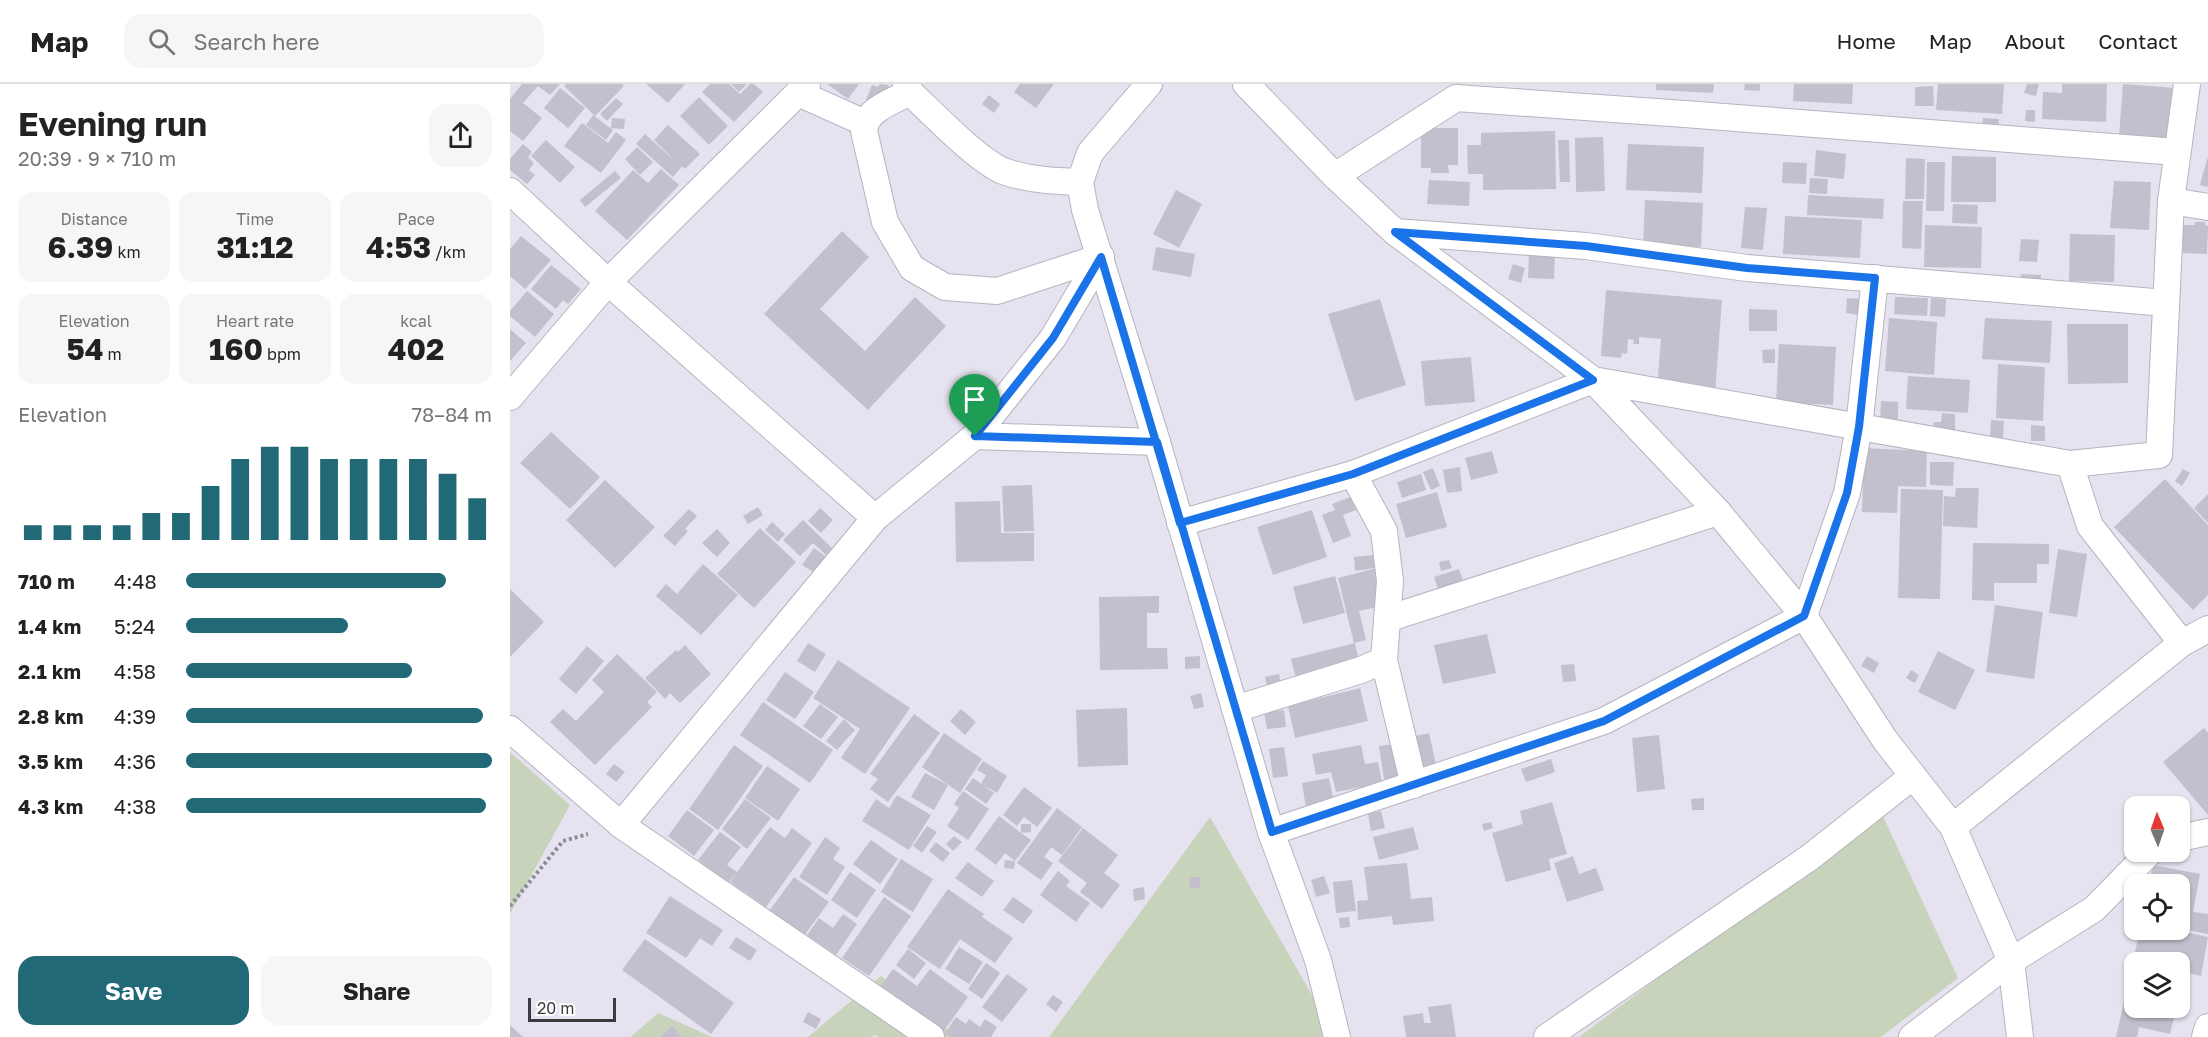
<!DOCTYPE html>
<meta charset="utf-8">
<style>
:root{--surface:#fff;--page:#f6f6f6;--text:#222;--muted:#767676;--line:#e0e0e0;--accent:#226977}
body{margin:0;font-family:"Golos Text",sans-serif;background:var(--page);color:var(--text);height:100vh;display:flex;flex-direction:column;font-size:22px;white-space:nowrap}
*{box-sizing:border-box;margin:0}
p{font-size:20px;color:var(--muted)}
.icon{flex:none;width:33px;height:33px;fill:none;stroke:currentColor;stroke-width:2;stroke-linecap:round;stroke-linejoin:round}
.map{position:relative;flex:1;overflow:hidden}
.sheet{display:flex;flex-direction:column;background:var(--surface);width:510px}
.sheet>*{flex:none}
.needle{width:39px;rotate:358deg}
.buttons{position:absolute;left:1614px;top:712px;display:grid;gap:12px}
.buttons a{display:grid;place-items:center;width:66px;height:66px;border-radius:12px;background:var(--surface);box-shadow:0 2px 4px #0004;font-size:30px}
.scale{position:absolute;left:18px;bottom:15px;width:88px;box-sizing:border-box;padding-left:6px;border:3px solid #3b3a3f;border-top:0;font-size:16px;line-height:21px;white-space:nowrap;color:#3b3a3f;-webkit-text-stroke:4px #fff;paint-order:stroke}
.pin{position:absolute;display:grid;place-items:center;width:51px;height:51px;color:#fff;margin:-62px -26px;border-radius:50% 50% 50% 0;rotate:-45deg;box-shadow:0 0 6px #0007}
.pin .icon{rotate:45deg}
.round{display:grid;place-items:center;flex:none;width:63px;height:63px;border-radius:18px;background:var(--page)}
.head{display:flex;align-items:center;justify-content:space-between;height:102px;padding:0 18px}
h1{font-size:33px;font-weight:700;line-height:45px}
.metrics{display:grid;grid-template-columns:repeat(3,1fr);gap:9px;height:102px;padding:6px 18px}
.metrics div{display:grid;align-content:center;border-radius:15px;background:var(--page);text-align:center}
.metrics b{font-size:30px;font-weight:700}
.metrics small{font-size:16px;font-weight:400}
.metrics p{font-size:16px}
.chart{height:168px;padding:12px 18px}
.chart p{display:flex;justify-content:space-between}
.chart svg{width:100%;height:108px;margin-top:6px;stroke:var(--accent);stroke-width:6}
.primary-button{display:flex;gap:12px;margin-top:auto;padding:12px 18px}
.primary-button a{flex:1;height:69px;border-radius:18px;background:var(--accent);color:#fff;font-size:24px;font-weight:700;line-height:69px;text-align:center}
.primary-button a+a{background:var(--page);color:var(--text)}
ul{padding:0 18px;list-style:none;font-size:20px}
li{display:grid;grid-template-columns:96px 72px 1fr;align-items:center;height:45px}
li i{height:15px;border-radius:8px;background:var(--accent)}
header{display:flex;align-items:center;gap:36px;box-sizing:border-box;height:84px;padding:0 30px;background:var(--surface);border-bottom:2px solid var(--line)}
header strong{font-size:28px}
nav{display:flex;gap:33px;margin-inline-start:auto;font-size:21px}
.search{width:420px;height:54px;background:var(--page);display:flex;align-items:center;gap:15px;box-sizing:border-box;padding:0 21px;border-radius:18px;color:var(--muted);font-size:22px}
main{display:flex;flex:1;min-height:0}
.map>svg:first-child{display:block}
.green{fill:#c7d4bb}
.building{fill:#c4bfcc}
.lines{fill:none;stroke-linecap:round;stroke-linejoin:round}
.street-casing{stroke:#b7b3c0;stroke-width:28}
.path{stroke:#8c8a93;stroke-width:4;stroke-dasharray:3 3;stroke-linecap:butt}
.street{stroke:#fff;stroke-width:26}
.route-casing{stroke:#fff;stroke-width:12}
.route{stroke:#1a73e8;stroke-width:8}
</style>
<header>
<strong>Map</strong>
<div class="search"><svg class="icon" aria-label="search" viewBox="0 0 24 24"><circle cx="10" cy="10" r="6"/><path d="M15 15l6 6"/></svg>Search here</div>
<nav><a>Home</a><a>Map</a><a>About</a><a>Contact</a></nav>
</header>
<main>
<section class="sheet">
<div class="head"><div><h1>Evening run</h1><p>20:39 · 9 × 710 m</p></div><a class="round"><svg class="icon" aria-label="share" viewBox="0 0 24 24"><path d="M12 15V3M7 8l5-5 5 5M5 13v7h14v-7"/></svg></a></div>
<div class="metrics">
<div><p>Distance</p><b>6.39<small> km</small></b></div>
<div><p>Time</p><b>31:12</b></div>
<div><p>Pace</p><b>4:53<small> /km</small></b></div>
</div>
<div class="metrics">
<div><p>Elevation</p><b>54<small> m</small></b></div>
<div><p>Heart rate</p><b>160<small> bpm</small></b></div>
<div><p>kcal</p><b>402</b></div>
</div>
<div class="chart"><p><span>Elevation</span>78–84 m</p>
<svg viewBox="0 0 160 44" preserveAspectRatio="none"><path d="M5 44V38M15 44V38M25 44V38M35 44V38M45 44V33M55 44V33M65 44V22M75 44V11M85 44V6M95 44V6M105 44V11M115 44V11M125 44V11M135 44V11M145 44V17M155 44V27"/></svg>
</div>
<ul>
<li><b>710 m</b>4:48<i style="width:85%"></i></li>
<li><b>1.4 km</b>5:24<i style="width:53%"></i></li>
<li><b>2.1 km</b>4:58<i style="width:74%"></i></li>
<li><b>2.8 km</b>4:39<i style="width:97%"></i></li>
<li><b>3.5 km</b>4:36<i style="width:100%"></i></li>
<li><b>4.3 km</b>4:38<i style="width:98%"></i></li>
</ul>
<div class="primary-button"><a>Save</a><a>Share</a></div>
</section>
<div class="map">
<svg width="1698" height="953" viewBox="0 0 1698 953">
<rect width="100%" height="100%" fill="#e6e2ef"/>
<g class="green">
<path d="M0,668L60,721L0,830Z"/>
<path d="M1371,728L1448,894L1371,953H1069Z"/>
<path d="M700,733L826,953H539Z"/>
<path d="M371,892L447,953H369L365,951L361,953H298Z"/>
<path d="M148,929L202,953H121Z"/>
</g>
<g class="building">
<path d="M12,0H50L40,11L28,2L13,19L32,34L13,57L0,47V15Z"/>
<path d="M56,0H112L114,2L85,32L54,2Z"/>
<path d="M136,0H175L158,19Z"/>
<path d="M200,0H219L230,10L240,0H244L253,8L224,38L192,8Z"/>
<path d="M221,0H237L229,8Z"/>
<path d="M317,0H349L338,15Z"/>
<path d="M370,0L379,1L370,22L356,16L362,1L368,3Z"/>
<path d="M510,0H544L526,24L504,8Z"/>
<path d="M1146,0H1204L1203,9L1146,6Z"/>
<path d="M1235,0H1250V7L1234,6Z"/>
<path d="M1284,0H1343L1342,20L1283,17Z"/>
<path d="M1428,0H1494L1492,30L1426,26Z"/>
<path d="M1517,0H1529L1526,12L1514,9Z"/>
<path d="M1552,0H1597L1596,38L1532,35L1533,8L1552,9Z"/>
<path d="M1613,0L1665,4L1660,58L1609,53Z"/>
<path d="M1423,2L1424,22H1405V3Z"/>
<path d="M50,4L75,24L58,44L34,24Z"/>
<path d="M479,11L490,20L484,29L472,20Z"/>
<path d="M189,13L218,42L199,61L170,32Z"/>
<path d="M106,14L113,20L97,37L90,30Z"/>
<path d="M1516,26H1525V38L1515,37Z"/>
<path d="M83,31L103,46L96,56L76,41Z"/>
<path d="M102,34L115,35L114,45L101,44Z"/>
<path d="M1473,34L1489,35L1488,46L1472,45Z"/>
<path d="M72,39L98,59L106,48L116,56L91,89L54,62Z"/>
<path d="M158,41L190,70L175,85L172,82L163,93L126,60L135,50L166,78L144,56Z"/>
<path d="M911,44H948V81H938L939,89H921V84H911Z"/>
<path d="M1045,47L1046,105L973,106V90H958L957,61H971V49Z"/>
<path d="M1093,53L1095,107L1066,108L1065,54Z"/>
<path d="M36,56L65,83L50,99L21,72Z"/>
<path d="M1048,56H1059L1060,98H1050Z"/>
<path d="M13,60L22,68L18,73L24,79L19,86L25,91L17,100L0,86V75Z"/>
<path d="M1118,60L1194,63L1192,109L1116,106Z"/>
<path d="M127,63L143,78L130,91L115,75Z"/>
<path d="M1306,66L1336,70L1334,95L1304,92Z"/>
<path d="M1442,72L1486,73V118H1441Z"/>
<path d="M1396,74L1415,75L1414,115H1395Z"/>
<path d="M1697,75H1698V103L1690,101Z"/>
<path d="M1273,78L1297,79L1296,100L1272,99Z"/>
<path d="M1417,78H1435L1434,127H1416Z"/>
<path d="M151,85L169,101L117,156L85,127L123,86L138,99Z"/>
<path d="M105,87L111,94L75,123L70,116Z"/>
<path d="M1300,94L1318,95L1317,110L1299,109Z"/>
<path d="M919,96L960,98L959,122L917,120Z"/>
<path d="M1604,97L1641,98L1639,146L1600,144Z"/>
<path d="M666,106L692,120L669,164L643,150Z"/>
<path d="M1298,111L1374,115L1373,135L1297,131Z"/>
<path d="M1135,116L1193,119L1191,163L1133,161Z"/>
<path d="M1393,117H1413L1411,165L1392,164Z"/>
<path d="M1443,120L1468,121L1467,140L1442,139Z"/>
<path d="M1235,123L1257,124L1253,166L1231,164Z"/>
<path d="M1275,132L1352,136L1350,174L1273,170Z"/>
<path d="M1685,138H1695V141L1698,142L1697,170L1673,169V141H1685Z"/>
<path d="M1415,141L1472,143L1471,184L1414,183Z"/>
<path d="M332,147L359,173L310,225L355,267L405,213L436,242L358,326L254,230Z"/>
<path d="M1560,150L1605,151L1604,198L1559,197Z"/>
<path d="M11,152L41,176L15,205L0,192V165Z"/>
<path d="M1511,155L1529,156L1527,178L1509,177Z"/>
<path d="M646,163L685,170L681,193L642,186Z"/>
<path d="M1019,168L1045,170L1044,195L1018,194Z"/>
<path d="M1003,180L1015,184L1011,199L998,195Z"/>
<path d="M41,181L71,205L58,220L53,216L46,225L21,205Z"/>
<path d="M1511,190L1531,191V204H1510Z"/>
<path d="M1096,206L1212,216L1205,309L1147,305L1151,255L1129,253V260H1123L1124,256L1118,255L1117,270L1112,269L1111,274L1091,272Z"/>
<path d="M17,207L44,230L25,253L0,232V227Z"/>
<path d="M1385,213L1418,214L1417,232L1384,230Z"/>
<path d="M1337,214L1351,215L1349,231L1336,229Z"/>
<path d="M1421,214L1436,215L1435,233L1420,232Z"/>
<path d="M870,215L896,301L845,317L818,230Z"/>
<path d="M1239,225L1267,226V247H1239Z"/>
<path d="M1379,234L1427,238L1424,291L1375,287Z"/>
<path d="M1475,234L1542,237L1540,279L1472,275Z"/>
<path d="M1557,240H1618V299L1558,300Z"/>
<path d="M0,245L16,259L0,277Z"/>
<path d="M1269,260L1326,263L1323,321L1266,318Z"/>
<path d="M1265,265V279H1253L1252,266Z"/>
<path d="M961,273L965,318L915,322L911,277Z"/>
<path d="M1488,280L1535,283L1533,337L1486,334Z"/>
<path d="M1398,292L1460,296L1458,329L1396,325Z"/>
<path d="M1371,317L1388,318V341L1370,340Z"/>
<path d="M1432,329L1445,330V350H1423L1424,338H1431Z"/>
<path d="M1481,336L1494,337L1493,354L1480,353Z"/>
<path d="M1521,341L1535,342V357H1521Z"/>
<path d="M41,348L90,393L60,425L10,379Z"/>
<path d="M1354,364L1417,367L1416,403L1388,402L1387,429L1352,428Z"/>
<path d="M982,367L988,389L961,396L955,374Z"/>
<path d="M1420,378H1444L1443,402L1420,401Z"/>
<path d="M950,383L952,407L937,409L933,386Z"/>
<path d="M923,384L930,402L921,406L913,388Z"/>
<path d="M1673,385L1680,389L1672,402L1665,397Z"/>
<path d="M911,390L916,406L892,414L887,398Z"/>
<path d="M1655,395L1698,441V511L1683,526L1604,443Z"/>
<path d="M95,396L145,443L105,484L56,436Z"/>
<path d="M522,401L524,447L494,448L492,402Z"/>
<path d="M1446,404H1469L1467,444L1433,442L1434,412L1445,413Z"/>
<path d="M1391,405L1433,406L1430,515L1388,514Z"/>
<path d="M927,408L937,443L896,454L886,420Z"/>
<path d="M848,410L854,423L833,431L841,452L823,459L812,431L825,426L822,420Z"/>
<path d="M1698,410V439L1684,424Z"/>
<path d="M490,417L491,449H524V477L446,478L445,418Z"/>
<path d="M248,423L253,431L238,440L233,432Z"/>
<path d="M310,424L323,436L311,449L298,437Z"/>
<path d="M179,425L187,432L175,445L178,447L165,462L153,452Z"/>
<path d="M802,426L817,473L763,491L747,443Z"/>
<path d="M293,436L322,464L316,471L303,459L290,472L273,456Z"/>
<path d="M262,438L275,450L268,458L255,446Z"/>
<path d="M250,444L286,478L244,524L207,490Z"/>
<path d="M207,445L220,459L207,473L192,459Z"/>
<path d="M1463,459L1539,460V480H1527V499H1484V517L1462,516Z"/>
<path d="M304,464L318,474L306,490L292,481Z"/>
<path d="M1548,465L1577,470L1567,533L1539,529Z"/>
<path d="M863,471L865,484L845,487L844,473Z"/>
<path d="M939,476L942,484L931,487L929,478Z"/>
<path d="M193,480L228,511L191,551L146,512L156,500L167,510Z"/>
<path d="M867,484L876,521L849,527L856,556L844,559L828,494Z"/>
<path d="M949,485L955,502L930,510L924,493Z"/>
<path d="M825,492L835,529L793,540L783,503Z"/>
<path d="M0,505L34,538L0,573Z"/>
<path d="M649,512V529H637V564H657L658,585L590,586L589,513Z"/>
<path d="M1485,521L1533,528L1524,595L1476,588Z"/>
<path d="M977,550L986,589L933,600L924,561Z"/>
<path d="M298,559L316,570L305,588L287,577Z"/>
<path d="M845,559L850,581L787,597L781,575Z"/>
<path d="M175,561L201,590L170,619L160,609L155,615L135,594L166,566L168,568Z"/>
<path d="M77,562L94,577L66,610L49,595Z"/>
<path d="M1428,567L1465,586L1445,626L1408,608Z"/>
<path d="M107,570L147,608L137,618L142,623L85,681L40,638L53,625L66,637L94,608L82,596Z"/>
<path d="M690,572V584L675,585V573Z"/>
<path d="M1357,572L1369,579L1364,589L1351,582Z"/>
<path d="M328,576L400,624L355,690L331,674L350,645L303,614Z"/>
<path d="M1064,580L1066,597L1053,598L1051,581Z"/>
<path d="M1401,586L1409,591L1405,599L1396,594Z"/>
<path d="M275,588L304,608L285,635L256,616Z"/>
<path d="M769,590L772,603L758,606L755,593Z"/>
<path d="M850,604L858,637L785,654L778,622Z"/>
<path d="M691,609L694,623L684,625L680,612Z"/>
<path d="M253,618L323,666L300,699L230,651Z"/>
<path d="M310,620L328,633L311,655L293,642Z"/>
<path d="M617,624L618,681L568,683L566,626Z"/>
<path d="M451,625L466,638L455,651L440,637Z"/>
<path d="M774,626L776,643L757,645L754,628Z"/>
<path d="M404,630L430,649L378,718L360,705L368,695L360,690Z"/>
<path d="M334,635L345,646L327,666L316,657Z"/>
<path d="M1694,644L1698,649V731L1653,678Z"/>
<path d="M434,649L472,675L450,709L412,683Z"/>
<path d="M919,649L926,681L905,686L898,654Z"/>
<path d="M1149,651L1155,705L1127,708L1122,654Z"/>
<path d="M884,660L889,693L874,695L869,662Z"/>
<path d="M224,661L253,682L208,746L179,725Z"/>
<path d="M851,661L855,680L868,678L872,699L826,708L821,688L806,691L802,670Z"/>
<path d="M774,663L778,692L763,694L759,665Z"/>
<path d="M1041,675L1045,688L1016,698L1011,685Z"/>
<path d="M473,677L497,692L487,709L471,700L476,691L467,686Z"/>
<path d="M104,680L115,688L106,698L96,690Z"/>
<path d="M257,682L290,705L268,737L235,714Z"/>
<path d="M415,689L438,701L424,726L401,713Z"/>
<path d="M463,694L484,709L476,720L455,705Z"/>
<path d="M819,694L824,718L796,724L792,699Z"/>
<path d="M514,703L542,724L527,743L514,733L507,742L493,731Z"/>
<path d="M453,707L479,725L458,756L437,742L449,724L444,720Z"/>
<path d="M387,711L421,731L399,766L352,737L366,715L379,724Z"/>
<path d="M1194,714V726H1182L1181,715Z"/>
<path d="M235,715L261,734L237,765L212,745Z"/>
<path d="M1042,718L1057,770L1039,775L1041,786L996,798L982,749L1013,740L1010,727Z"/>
<path d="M547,724L572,743L552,771L541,763L534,773L543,779L531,796L507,779Z"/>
<path d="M177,726L204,746L184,772L158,752Z"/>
<path d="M871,727L875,744L861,747L858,730Z"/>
<path d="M489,732L511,749V740H521V748L511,749L521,756L505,777L495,769L486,781L465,765Z"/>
<path d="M981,738L983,744L974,747L972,740Z"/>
<path d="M417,742L427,748L412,769L403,762Z"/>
<path d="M260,743L275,754L282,744L302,759L256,823L220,798Z"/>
<path d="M903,743L909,765L869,776L863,753Z"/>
<path d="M573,744L608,771L594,789L610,801L592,825L570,808L577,799L548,777Z"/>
<path d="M210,748L231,763L217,781L227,788L218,799L188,776Z"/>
<path d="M444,752L452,758L443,767L436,760Z"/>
<path d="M315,753L330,764L323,775L335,783L317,811L289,793Z"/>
<path d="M361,756L388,775L370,800L343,780Z"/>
<path d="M426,758L440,769L433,778L419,767Z"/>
<path d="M1063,772L1069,790L1086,784L1094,806L1057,818L1044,779Z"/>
<path d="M391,775L423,795L403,828L371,808Z"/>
<path d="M495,776L505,777L504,785L494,784Z"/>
<path d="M458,778L484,797L472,813L445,794Z"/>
<path d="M897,779L901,815L922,813L924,837L883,841L882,832L848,836L847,817L858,816L854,783Z"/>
<path d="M1643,781L1690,790L1683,828L1698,830V850L1670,845V801H1639Z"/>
<path d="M548,787L560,797L556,802L580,819L566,838L530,811Z"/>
<path d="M340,788L366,806L347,834L321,816Z"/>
<path d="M814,792L820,809L806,813L801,796Z"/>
<path d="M284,793L319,818L293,853L259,827Z"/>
<path d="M679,793H690V804L680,805Z"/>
<path d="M842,796L846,827L826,829L823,798Z"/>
<path d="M634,803L635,815L624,817L623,805Z"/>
<path d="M438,805L474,830L472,833L503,854L485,879L450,855L430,885L397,863Z"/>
<path d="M160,812L213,846L202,862L190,854L176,874L136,849Z"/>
<path d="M374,813L401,832L359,892L332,874Z"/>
<path d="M503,813L523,827L513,840L493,826Z"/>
<path d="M333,830L347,840L326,871L297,851L309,834L323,844Z"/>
<path d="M839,833L840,843L830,844L829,834Z"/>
<path d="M1630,846H1667L1698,853L1691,892L1670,887V879H1624V895L1619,894Z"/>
<path d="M226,853L247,866L240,877L219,864Z"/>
<path d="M135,855L224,919L201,950L112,886Z"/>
<path d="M449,863L473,878L459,900L435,885Z"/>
<path d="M398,865L416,879L404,895L386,881Z"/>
<path d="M476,879L490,889L472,915L458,905Z"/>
<path d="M383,885L407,902L420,885L458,913L431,951L368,906Z"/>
<path d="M497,890L518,905L492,938L472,923Z"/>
<path d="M1619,896L1624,897V924H1655L1654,927L1665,929L1660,950L1629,943L1627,953H1606Z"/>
<path d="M543,911L553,918L546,928L536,920Z"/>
<path d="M941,920L946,953H896L893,932L913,929L914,939H921L918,923Z"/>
<path d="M298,928L311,935L306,945L293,938Z"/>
<path d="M446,933L456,940L459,935L470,943L475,935L487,943L481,953H442L435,949Z"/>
<path d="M0,941L13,953H0Z"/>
<path d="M162,942L172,953H150Z"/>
</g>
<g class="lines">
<g class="street-casing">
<g id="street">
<path d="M396,0L400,8C421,28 471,80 496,88C520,96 546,97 570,98"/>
<path d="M639,0L580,69L570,98L575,126L647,358L761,748L808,876L827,953"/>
<path d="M736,0L825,92L885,148L1083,296L1208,428L1294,532L1375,656L1443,743L1501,877L1510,953"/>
<path d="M400,8C382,18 356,25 354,47L375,138L402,184L435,203L487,207L591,173"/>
<path d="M288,9L355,39"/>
<path d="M825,92L946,14L1175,30L1667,68"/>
<path d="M0,107L98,198L365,434"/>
<path d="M1661,117L1698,123"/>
<path d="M885,148L1076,162L1237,184L1656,219"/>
<path d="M0,313L98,198L297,0"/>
<path d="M465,352L647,358"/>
<path d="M843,390L874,447L880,497L874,576L904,701"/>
<path d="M670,439L843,390L1083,296L1560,380"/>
<path d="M877,535L1208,428"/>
<path d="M1672,559L1580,442L1560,380L1649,371L1661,117L1677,0"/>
<path d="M725,625L851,586L874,576"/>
<path d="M0,645L111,741L421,953"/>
<path d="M111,741L365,434L465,352L543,254L591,173"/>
<path d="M1443,743L1672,559L1698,545"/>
<path d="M761,748L1094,637L1294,532L1337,409L1349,343L1365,194"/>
<path d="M1670,754L1698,748"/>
<path d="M1037,953L1299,774L1403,692"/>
<path d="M1402,953L1501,877L1584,825L1640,768"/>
<path d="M1695,953L1698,943"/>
</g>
</g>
<path class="path" d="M0,822L53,757L78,750"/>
<use href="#street" class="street"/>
</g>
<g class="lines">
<g class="route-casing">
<path id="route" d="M465,352L647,358L762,748L1094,637L1294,532L1337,409L1349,343L1365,194L1237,184L1076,162L885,148L1083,296L843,390L670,439L591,173L543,254L465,352"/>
</g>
<use href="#route" class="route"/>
</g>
</svg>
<div class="buttons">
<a><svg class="needle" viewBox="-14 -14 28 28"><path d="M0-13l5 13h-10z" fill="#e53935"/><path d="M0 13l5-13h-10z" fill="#767676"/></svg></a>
<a><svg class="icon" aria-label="locate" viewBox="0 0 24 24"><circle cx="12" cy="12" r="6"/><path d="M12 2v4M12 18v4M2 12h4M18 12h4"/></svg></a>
<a><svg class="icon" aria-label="layers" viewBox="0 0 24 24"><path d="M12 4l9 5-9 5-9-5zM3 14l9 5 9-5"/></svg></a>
</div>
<div class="scale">20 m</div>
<div class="pin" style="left:465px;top:352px;background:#1e9e55"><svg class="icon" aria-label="arrive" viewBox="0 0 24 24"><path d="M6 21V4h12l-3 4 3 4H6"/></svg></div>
</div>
</main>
